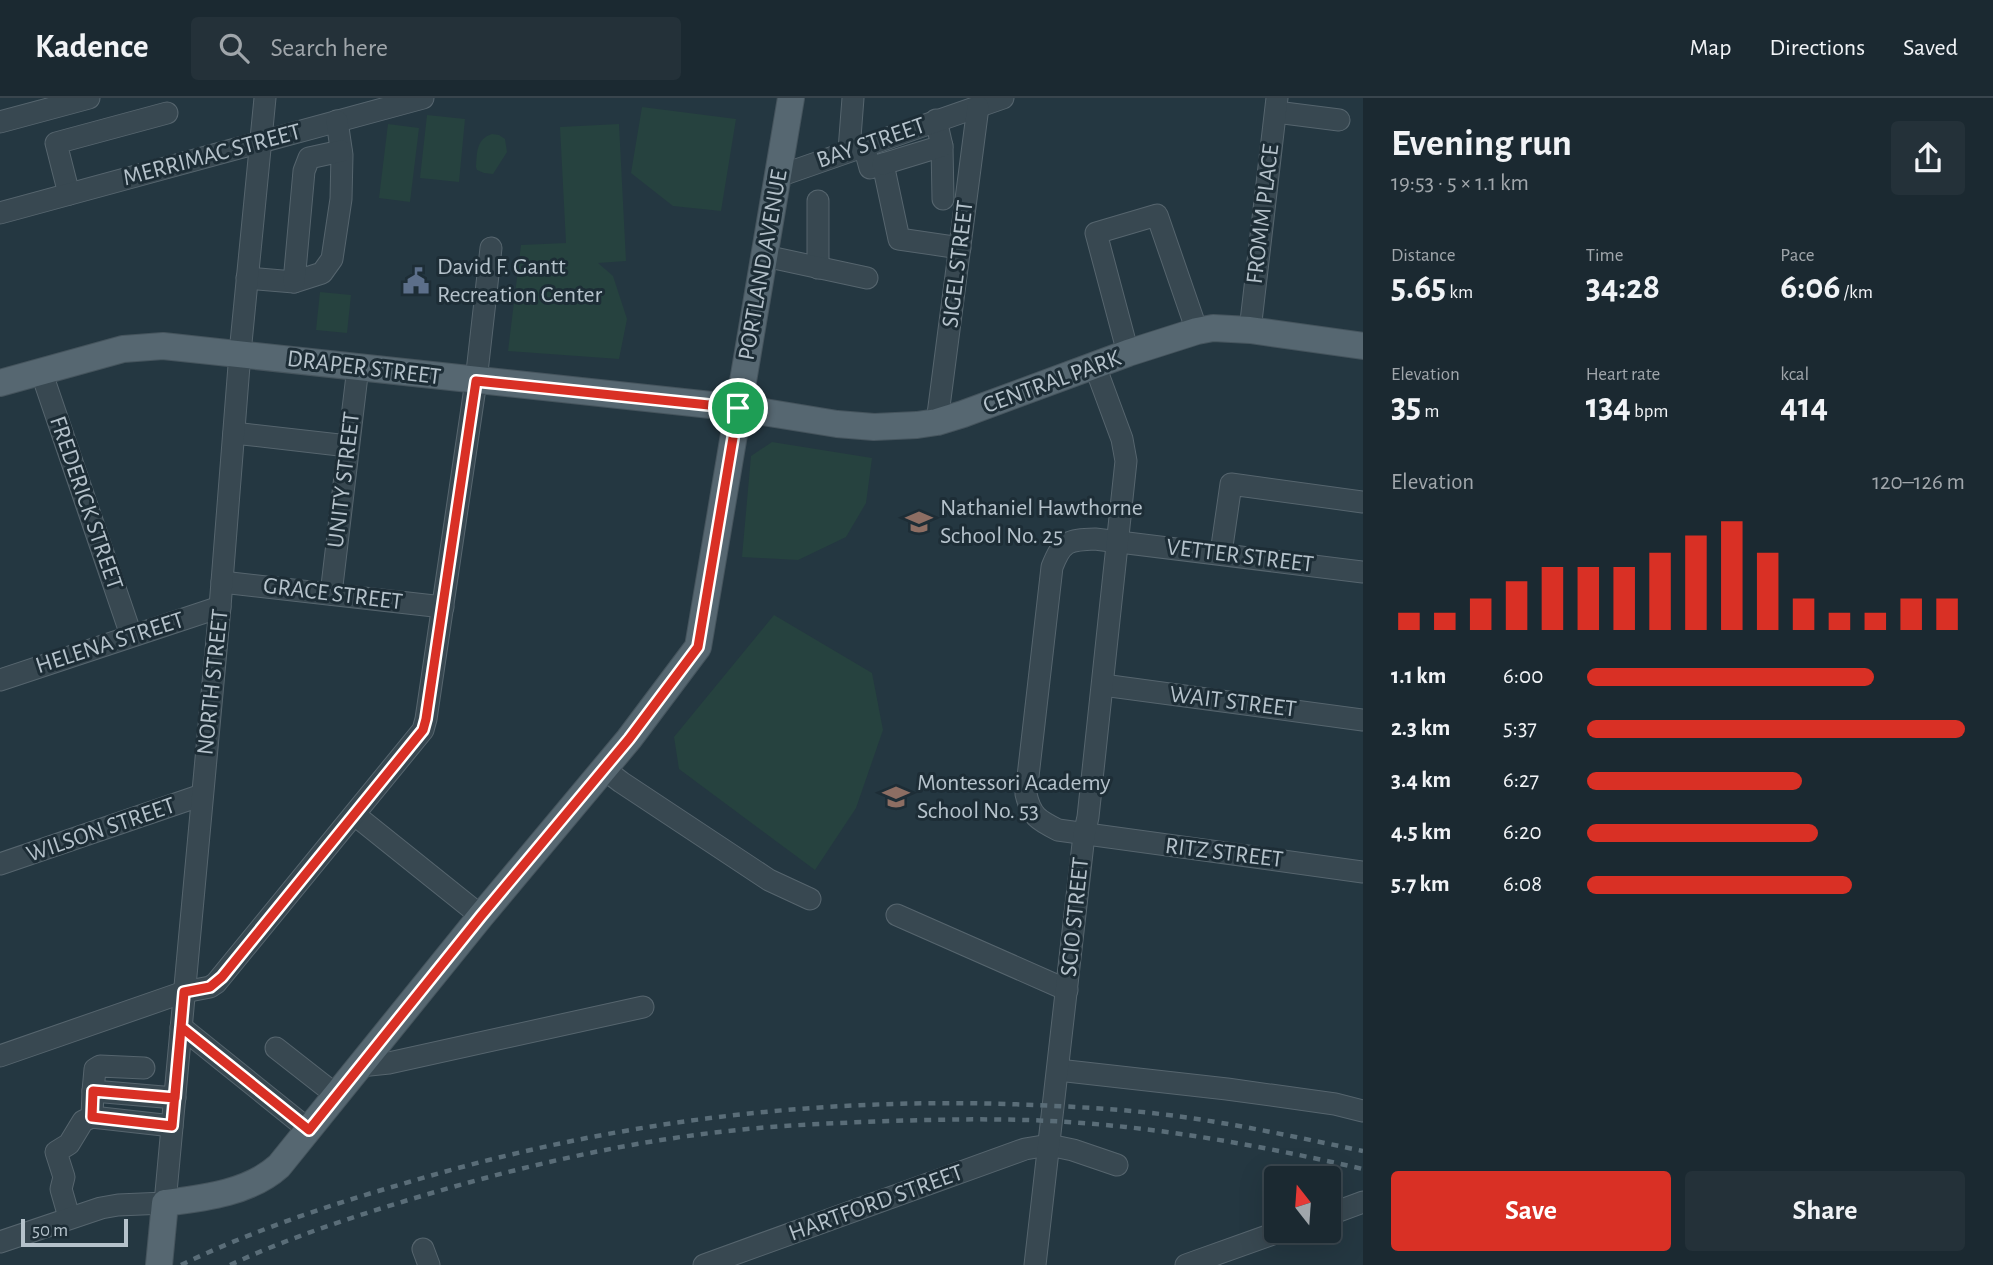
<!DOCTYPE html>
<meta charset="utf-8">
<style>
:root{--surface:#1b2931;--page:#243139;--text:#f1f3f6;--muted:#a0a6ab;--line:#39454d;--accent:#d93025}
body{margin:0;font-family:"Alegreya Sans",sans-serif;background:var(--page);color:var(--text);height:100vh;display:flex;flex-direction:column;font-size:26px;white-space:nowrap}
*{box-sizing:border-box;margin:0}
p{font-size:23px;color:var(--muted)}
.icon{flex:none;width:38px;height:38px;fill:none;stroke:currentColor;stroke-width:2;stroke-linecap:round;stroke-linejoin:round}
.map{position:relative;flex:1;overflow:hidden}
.details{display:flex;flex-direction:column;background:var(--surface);width:630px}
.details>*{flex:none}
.needle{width:46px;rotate:343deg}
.buttons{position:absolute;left:1264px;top:1068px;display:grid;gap:14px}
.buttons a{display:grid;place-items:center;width:77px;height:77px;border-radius:7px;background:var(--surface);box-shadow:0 7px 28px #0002,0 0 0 2px var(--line);font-size:35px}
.scale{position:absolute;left:21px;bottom:18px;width:107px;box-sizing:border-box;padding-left:7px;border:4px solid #b5c2cb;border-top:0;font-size:19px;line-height:24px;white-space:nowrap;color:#b5c2cb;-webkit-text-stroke:5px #1d2d36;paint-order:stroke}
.pin{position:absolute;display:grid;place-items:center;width:60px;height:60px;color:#fff;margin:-30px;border:4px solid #fff;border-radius:50%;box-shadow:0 2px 7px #0007}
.round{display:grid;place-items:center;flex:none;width:74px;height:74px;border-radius:7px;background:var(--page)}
.head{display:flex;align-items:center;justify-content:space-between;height:119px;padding:0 28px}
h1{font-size:38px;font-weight:600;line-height:52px}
.figures{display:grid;grid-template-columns:repeat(3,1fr);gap:10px;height:119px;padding:7px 28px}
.figures div{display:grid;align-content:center}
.figures b{font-size:35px;font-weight:600}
.figures small{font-size:19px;font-weight:400}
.figures p{font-size:19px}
.chart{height:196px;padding:14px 28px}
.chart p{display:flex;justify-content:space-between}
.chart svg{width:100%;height:126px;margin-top:7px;stroke:var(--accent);stroke-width:6}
.button{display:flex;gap:14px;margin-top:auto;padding:14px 28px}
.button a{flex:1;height:80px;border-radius:7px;background:var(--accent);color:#fff;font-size:28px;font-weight:600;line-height:80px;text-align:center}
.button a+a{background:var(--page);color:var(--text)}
ul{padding:0 28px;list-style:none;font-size:23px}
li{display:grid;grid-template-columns:112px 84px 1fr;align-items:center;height:52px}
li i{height:18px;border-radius:9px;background:var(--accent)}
header{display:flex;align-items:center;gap:42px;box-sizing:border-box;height:98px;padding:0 35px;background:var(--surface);border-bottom:2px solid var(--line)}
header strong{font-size:33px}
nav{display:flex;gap:38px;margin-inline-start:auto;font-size:24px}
.search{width:490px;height:63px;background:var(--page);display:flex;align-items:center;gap:18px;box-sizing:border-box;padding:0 24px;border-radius:7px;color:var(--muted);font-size:26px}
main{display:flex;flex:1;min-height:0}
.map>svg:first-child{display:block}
.green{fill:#26423f}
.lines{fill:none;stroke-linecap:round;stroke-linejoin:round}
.minor-casing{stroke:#56656e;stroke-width:23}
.major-casing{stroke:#45545d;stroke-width:28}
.minor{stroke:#384851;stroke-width:21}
.major{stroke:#566771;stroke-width:26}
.rail{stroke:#5a6d78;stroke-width:4.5;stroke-dasharray:7 7;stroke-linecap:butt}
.route-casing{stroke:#fff;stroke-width:14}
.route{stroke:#d93025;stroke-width:9}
.labels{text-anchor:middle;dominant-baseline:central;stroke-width:6;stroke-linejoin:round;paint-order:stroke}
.street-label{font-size:24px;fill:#b5c2cb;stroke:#1d2d36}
.poi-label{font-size:24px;fill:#b5c2cb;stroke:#1d2d36;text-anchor:start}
</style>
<header>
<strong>Kadence</strong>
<div class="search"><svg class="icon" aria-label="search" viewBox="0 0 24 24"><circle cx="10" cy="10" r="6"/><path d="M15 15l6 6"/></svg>Search here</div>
<nav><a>Map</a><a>Directions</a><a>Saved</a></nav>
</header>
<main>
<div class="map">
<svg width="1363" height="1167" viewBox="0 0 1363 1167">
<rect width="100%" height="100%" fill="#243741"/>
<g class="green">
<path d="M642,9L736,21L721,113L673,108L631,75Z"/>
<path d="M427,17L465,21L459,84L420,80Z"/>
<path d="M388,26L419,30L410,104L379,100Z"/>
<path d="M619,26L626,163L598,165L613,178L627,221L619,261L508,253L521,147L566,145L560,29Z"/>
<path d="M492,36L499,37L505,41L507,54L493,76L484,75L477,72L476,69C477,55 476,41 492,36Z"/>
<path d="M320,194L351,197L347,235L316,232Z"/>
<path d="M772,344L872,360L866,405L846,439L798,462L742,459L751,358Z"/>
<path d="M774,517L872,575L883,632L856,710L815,772L679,671L674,639Z"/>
</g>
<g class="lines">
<g class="minor-casing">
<g id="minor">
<path d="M1276,14L1339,22"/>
<path d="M0,24L89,0"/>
<path d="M864,48L870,70L883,66L899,141L960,150"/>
<path d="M942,48L943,101"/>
<path d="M849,52L853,0"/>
<path d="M883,66L942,48L936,22"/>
<path d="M779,78L1003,0"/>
<path d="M69,96L56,45L167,15"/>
<path d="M818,103V170"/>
<path d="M0,115L423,0"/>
<path d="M765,158L867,180"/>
<path d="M247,180L294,184L322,175L332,161L341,101L342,57L337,23"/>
<path d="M294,184L304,73L309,60L341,53"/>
<path d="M1250,232L1277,0"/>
<path d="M1128,255L1096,135L1157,117L1197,233"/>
<path d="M41,273L131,537"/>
<path d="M937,324L978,9"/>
<path d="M234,335L348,348"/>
<path d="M1221,455L1231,386L1363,404"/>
<path d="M1363,474L1095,441C1068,442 1062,443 1052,469L1026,696C1031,718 1038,722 1058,732L1363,774"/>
<path d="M222,484L443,509"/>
<path d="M331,496L358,269"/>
<path d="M0,582L220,509"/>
<path d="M1103,587L1363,622"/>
<path d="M604,671L621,684L769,782L810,801"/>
<path d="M355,717L481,818"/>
<path d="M0,766L202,697"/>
<path d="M897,817L1067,892"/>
<path d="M181,929L309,1032"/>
<path d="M276,950L336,997"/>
<path d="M0,958L184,894L210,889L216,885L423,632L426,621L476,283L491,150"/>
<path d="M360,968L389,965L643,909"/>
<path d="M144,970L100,968L95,971L93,993L175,1000"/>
<path d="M1058,972L1227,991L1335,1006L1363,1013"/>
<path d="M92,1019L172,1028"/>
<path d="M1328,1117L1363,1104"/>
<path d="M69,1119L61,1091L64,1079L56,1054L69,1046L83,1023L92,1019L93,993"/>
<path d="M0,1144L101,1110L118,1107L165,1105L220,509L240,255L265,0"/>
<path d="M423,1151L429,1167"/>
<path d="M704,1167L1025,1051L1049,1047L1073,1052L1117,1067"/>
<path d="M1035,1167L1084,737L1088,719L1126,363L1122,341L1095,268"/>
<path d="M1186,1167L1284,1132"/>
</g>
</g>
<g class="major-casing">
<g id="major">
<path d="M0,285L123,251L163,248L739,310L837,326L874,329L917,327L937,324L963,316L1128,255L1197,233L1213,230L1250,232L1363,248"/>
<path d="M159,1167L165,1105C204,1100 249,1095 279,1068L481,818L629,641L698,549L791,0"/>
</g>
</g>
<use href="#minor" class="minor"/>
<use href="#major" class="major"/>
<g class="rail">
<path d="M181,1167C254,1132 332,1106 409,1084C607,1025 802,1000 1009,1006C1059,1008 1110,1010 1160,1016C1228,1024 1296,1039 1363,1053"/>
<path d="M230,1167C286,1141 346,1121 405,1103C510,1071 618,1045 728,1033C782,1027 836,1025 890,1023C954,1021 1019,1020 1082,1025C1177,1032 1271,1050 1363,1071"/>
</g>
</g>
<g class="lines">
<g class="route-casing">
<path id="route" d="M738,310L476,283L426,621L423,632L222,879L210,889L184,894L175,1000L93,993L92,1019L172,1028L181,929L309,1032L481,818L629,641L698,549L738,310"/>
</g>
<use href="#route" class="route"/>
</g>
<defs>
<g id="civic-bare" transform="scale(2.1)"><path d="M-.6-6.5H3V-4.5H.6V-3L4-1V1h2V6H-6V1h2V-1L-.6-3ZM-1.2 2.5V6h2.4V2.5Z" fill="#5c6f8a" stroke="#1d2d36" stroke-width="2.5" paint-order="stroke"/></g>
<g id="school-bare" transform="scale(2.1)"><path d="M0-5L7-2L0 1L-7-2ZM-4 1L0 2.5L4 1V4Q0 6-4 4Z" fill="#8d6e63" stroke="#1d2d36" stroke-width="2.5" paint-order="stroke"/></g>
</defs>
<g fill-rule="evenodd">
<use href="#civic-bare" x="416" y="183"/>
<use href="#school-bare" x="919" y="424"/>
<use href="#school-bare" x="896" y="699"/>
</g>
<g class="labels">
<g class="street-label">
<text transform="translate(871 45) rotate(-19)">BAY STREET</text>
<text transform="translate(212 57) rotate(-15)">MERRIMAC STREET</text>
<text transform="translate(1263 116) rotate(-83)">FROMM PLACE</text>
<text transform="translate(958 166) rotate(-83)">SIGEL STREET</text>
<text transform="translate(763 167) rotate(-80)">PORTLAND AVENUE</text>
<text transform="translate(364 270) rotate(7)">DRAPER STREET</text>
<text transform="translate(1052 284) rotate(-20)">CENTRAL PARK</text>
<text transform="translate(344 382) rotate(-83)">UNITY STREET</text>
<text transform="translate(86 405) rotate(71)">FREDERICK STREET</text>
<text transform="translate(1240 458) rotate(7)">VETTER STREET</text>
<text transform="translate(333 496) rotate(7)">GRACE STREET</text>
<text transform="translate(110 545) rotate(-18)">HELENA STREET</text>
<text transform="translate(213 584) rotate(-84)">NORTH STREET</text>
<text transform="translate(1233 604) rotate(7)">WAIT STREET</text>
<text transform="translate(101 732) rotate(-19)">WILSON STREET</text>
<text transform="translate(1224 755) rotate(7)">RITZ STREET</text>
<text transform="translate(1075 819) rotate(-84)">SCIO STREET</text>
<text transform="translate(876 1105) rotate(-20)">HARTFORD STREET</text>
</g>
<g class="poi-label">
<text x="437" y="169">David F. Gantt<tspan x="437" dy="28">Recreation Center</tspan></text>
<text x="940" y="410">Nathaniel Hawthorne<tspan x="940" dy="28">School No. 25</tspan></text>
<text x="917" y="685">Montessori Academy<tspan x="917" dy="28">School No. 53</tspan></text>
</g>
</g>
</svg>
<div class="buttons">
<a><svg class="needle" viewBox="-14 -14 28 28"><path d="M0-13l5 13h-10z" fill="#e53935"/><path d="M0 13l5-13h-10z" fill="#a0a6ab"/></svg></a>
</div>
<div class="scale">50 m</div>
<div class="pin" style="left:738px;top:310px;background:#1e9e55"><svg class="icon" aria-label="arrive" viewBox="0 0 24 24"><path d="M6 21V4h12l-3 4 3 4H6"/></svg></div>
</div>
<section class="details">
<div class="head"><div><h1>Evening run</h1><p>19:53 · 5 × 1.1 km</p></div><a class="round"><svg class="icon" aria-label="share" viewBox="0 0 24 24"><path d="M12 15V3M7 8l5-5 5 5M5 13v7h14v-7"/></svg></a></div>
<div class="figures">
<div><p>Distance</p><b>5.65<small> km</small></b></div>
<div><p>Time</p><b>34:28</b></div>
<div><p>Pace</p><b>6:06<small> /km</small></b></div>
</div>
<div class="figures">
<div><p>Elevation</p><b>35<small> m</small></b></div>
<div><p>Heart rate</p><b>134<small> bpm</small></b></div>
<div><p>kcal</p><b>414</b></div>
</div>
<div class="chart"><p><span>Elevation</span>120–126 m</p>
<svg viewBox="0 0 160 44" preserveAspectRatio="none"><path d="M5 44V38M15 44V38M25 44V33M35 44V27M45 44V22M55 44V22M65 44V22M75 44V17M85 44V11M95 44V6M105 44V17M115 44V33M125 44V38M135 44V38M145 44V33M155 44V33"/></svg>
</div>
<ul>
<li><b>1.1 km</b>6:00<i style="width:76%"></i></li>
<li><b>2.3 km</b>5:37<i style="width:100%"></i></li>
<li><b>3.4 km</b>6:27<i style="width:57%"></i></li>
<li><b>4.5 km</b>6:20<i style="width:61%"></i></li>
<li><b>5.7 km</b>6:08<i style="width:70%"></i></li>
</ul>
<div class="button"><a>Save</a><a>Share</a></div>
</section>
</main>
